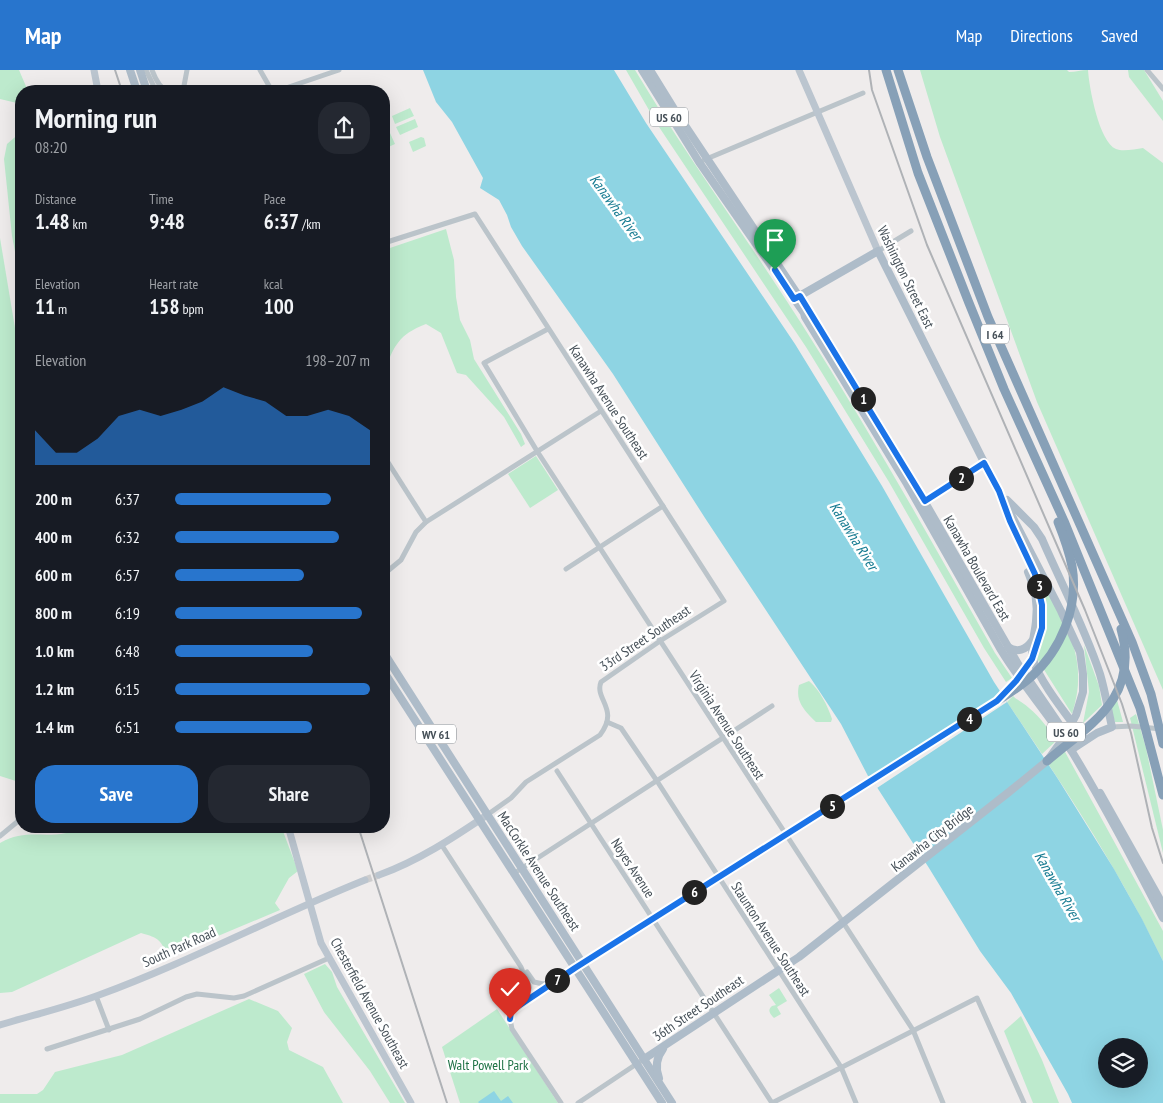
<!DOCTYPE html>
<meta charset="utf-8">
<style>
:root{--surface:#171b24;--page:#242831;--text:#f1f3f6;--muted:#9ea1a6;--accent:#2875cd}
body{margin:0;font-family:"PT Sans Narrow",sans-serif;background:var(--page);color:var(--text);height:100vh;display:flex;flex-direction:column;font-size:19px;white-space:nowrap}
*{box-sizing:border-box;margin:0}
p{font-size:16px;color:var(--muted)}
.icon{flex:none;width:28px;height:28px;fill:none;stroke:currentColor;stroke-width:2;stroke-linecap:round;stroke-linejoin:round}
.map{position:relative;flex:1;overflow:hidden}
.panel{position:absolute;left:15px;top:15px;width:375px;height:748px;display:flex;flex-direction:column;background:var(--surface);border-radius:20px;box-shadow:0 5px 20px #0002}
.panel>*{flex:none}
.controls{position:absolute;left:1098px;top:968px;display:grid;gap:10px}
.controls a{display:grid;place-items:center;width:50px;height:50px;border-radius:50%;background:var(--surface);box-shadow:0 5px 20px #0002;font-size:25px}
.pin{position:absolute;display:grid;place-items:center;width:42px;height:42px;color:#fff;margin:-51px -21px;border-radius:50% 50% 50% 0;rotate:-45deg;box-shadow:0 0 5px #0007}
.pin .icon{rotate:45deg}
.km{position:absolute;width:25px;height:25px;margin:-12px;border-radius:50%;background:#222;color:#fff;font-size:14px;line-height:25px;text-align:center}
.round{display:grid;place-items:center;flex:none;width:52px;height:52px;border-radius:20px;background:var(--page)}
.summary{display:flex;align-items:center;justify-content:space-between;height:85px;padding:0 20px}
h1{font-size:28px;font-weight:700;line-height:38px}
.figures{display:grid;grid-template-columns:repeat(3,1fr);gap:8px;height:85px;padding:5px 20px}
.figures div{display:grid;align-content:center}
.figures b{font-size:21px;font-weight:700}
.figures small{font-size:14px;font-weight:400}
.figures p{font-size:14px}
.chart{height:140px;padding:10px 20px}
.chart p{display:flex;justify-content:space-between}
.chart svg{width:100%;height:90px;margin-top:5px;fill:var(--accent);opacity:.7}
.button{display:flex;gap:10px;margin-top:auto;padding:10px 20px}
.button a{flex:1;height:58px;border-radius:20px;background:var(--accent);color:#fff;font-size:20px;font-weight:700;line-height:58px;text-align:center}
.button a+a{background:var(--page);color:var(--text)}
ul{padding:0 20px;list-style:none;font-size:16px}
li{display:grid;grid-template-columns:80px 60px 1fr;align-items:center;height:38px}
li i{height:12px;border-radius:6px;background:var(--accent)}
header{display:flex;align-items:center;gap:30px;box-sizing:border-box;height:70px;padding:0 25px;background:var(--accent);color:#fff}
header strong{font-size:24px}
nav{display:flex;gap:28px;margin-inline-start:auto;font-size:18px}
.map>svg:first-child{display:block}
.green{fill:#bdeacd}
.water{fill:#8ed4e3;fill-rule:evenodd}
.pier{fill:#efecec}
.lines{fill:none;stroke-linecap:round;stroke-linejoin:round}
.secondary-tunnel{stroke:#cdcdce;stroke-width:7;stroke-dasharray:7 3.5;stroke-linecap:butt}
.street{stroke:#bbc4ca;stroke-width:5}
.secondary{stroke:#bbc5cf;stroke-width:7}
.primary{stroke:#aebcc9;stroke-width:8}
.highway{stroke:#87a0b7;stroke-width:9}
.rail{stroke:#afb2b6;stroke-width:2}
.route-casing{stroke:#fff;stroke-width:10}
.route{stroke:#1a73e8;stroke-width:6}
.labels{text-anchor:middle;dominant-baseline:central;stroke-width:5;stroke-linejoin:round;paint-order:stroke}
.shield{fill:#fff;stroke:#7e848a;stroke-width:1}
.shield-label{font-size:12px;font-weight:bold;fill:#465058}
.street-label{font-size:14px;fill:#465058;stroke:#fff}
.park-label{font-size:14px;fill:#1e7245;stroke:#fff}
.water-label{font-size:15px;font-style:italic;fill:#187c92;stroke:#fff}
</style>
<header>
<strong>Map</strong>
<nav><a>Map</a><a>Directions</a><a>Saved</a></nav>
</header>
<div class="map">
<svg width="1163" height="1033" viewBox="0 0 1163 1033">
<rect width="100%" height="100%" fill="#efecec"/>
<g class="green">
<path d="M0,0H19L28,21H21V34L0,29Z"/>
<path d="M626,0H635C687,87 747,168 801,253C870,361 932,472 995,583L1012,608L1006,612L984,578L889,412L806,277L657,54Z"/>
<path d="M920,0H1067L1069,2C1076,2 1081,0 1088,0C1089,17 1099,72 1116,79C1123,82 1135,79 1143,78L1163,93V620L1037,332L940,67Z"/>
<path d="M1128,0H1144L1163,31V51L1129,7Z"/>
<path d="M410,38L414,46L395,54L392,46Z"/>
<path d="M415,49L418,57L400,65L396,57Z"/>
<path d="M21,62V213L12,166L4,89L7,74Z"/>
<path d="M390,63L395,74L384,79V66Z"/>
<path d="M421,67L424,68L426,76L413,82L409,72Z"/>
<path d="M446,159L454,190L456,227L460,250L470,270L474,289L521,364L525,374L521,377L504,347L466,305L457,303L441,263L426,254C398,265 395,275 384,301V180Z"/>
<path d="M0,168L21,294V711L19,712L0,706Z"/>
<path d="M536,386L558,420L530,438L508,404Z"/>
<path d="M1042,509C1066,556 1090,590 1072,644L1036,587L1047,545Z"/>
<path d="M1084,575L1099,616L1102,635L1083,653L1089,622Z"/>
<path d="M809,611C819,619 828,636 832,649L831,652H816C805,641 795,632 799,615Z"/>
<path d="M1013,626C1018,631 1024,633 1029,638C1040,647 1049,659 1056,671L1042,684L1007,632Z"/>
<path d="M1117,630L1123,652H1115L1110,638Z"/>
<path d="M1136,644L1146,678L1163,760V783L1130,648Z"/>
<path d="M1064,680L1163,861V891C1130,823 1091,758 1049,695Z"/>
<path d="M80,756H281L298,801L289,808L275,833L280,840L168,887C161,870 159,868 141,863L12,922L0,923V773C24,759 42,768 66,763C71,762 76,759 80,756Z"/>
<path d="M325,894L332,902L337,917L405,1033H390L370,1001L324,942L304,904Z"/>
<path d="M779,918L787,931L777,937L781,944L774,948C770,944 767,940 772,936L776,935L769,925Z"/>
<path d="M249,929L278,941L292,958L287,972L289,980L323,997L343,1033H0V1024H37L43,1020L55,1002L122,985Z"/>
<path d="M497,939L558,1033H460L442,977Z"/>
<path d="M1021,946L1042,990L1059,1033H1033L1004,961Z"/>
</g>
<g class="water">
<path d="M423,0H614L646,53L795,274L882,416L994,612L1058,709L1114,799L1142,849L1163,891V1033H1072L1068,1024L1011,923L980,881L929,798L871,708L868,706L841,654L705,448L613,304L522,176L511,157L507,145L499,130L480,118L483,108L452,52L436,32ZM1106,976H1139V1009H1106Z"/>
<path d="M494,1021L501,1031L508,1026L513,1033H479L478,1032Z"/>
</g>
<path class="pier" d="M1001,622L1007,632L877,718L871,708L995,629Z"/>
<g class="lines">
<path class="secondary-tunnel" d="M365,810L379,805"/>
<g class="street">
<path d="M146,0L156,21"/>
<path d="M152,0C155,8 160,19 168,21"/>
<path d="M260,0L272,21"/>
<path d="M1147,0L1163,19"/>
<path d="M183,21L187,0"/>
<path d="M277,21L339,0"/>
<path d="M704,90L863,23"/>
<path d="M384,173L475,144L724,531L660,571L601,612C594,629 620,639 600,665L526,712L511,728L487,745"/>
<path d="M878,181L911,161"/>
<path d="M548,259L484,293L537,381L913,960L943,1033"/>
<path d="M384,386L426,452"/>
<path d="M923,432L984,393"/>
<path d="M566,499L663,436"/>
<path d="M384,504L401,490L416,462L426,452L601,341"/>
<path d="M607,652L621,658L657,711L841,997L856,1033"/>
<path d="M1112,657L1131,656L1161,659"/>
<path d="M557,701L772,1033L977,928L1024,1033"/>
<path d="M0,766L17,752L21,742"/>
<path d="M441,774L521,897C528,918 535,911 522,933"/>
<path d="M513,804L772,636"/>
<path d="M527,902L534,912L543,914L553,912"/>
<path d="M96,926L109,960"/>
<path d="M47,979L140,949L186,927L197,924L234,928L244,926L329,888"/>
<path d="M561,1033L512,959L510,949L511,941L575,898"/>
<path d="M578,1033L644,989"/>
</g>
<g class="secondary">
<path d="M94,0L98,21"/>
<path d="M799,0L878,181"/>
<path d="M288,756L321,873L411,1033"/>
<path d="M379,805C418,791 453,768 487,745"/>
<path d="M0,955C33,945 67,937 99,925C189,892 275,846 365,810"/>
</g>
<g class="primary">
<path d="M130,0L137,21"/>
<path d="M140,0L147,21"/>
<path d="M642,0L699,92L804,243L805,247L907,414L1001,580C1022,615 1050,645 1071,680C1104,734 1134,792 1163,848"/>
<path d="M650,0L676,42L822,261L900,389L1018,594L1074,676"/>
<path d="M796,228L878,181L1001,426"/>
<path d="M1007,430L1034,457L1042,469C1061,513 1085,558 1100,604C1105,621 1108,639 1112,657L1097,663L1071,680"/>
<path d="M1028,502C1035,517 1038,535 1036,551C1035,564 1030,576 1033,589C1039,612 1071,650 1085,670"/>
<path d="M1008,577C1017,583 1026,580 1032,571"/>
<path d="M384,583L672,1033"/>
<path d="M384,602L662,1033"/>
<path d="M1100,723L1163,835"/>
<path d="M575,898L997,631C1007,620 1019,609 1027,596C1032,590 1034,582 1037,575C1053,530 1029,491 1010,451"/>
<path d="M644,989L799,887L1009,722L1047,691L1065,666L1076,645L1083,622V604L1080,582L1061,541L999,421"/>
<path d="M659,1008C655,997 656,988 663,979"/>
</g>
<g class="highway">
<path d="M886,0L918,103L969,233L1004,319L1064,451L1140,638L1163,725"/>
<path d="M898,0L927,87L988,247L1132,572L1151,624L1163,674"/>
<path d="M997,631C1008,624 1021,616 1031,607C1061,580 1079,537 1072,496C1069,481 1064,467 1058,452"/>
<path d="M1047,691C1092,653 1140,627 1121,559"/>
</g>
<g class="rail">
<path d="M115,0L122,21"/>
<path d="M869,0L872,20L927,175L1085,540L1122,634L1131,663L1152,758L1163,793"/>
<path d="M358,756L447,1033"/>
</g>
</g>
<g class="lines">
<g class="route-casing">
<path id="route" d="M510,949L511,941L575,898L997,631L1016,611L1032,589L1042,558V535L1035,504L1010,451L999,421L984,393L925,431L800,226L794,229L775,200"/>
</g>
<use href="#route" class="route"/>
</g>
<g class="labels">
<g class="shield">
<rect x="650" y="37.5" width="38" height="19" rx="4"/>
<rect x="981" y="254.5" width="28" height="19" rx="4"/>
<rect x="1047" y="652.5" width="38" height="19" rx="4"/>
<rect x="416" y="654.5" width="40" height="19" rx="4"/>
</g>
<g class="shield-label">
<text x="669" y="47">US 60</text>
<text x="995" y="264">I 64</text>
<text x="1066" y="662">US 60</text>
<text x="436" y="664">WV 61</text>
</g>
<g class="street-label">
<text transform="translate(906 207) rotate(64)">Washington Street East</text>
<text transform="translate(609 332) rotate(57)">Kanawha Avenue Southeast</text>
<text transform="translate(977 498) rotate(60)">Kanawha Boulevard East</text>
<text transform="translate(645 568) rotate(-34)">33rd Street Southeast</text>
<text transform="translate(727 655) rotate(57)">Virginia Avenue Southeast</text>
<text transform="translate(932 768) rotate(-38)">Kanawha City Bridge</text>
<text transform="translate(633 798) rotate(57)">Noyes Avenue</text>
<text transform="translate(539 801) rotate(57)">MacCorkle Avenue Southeast</text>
<text transform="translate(771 869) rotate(57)">Staunton Avenue Southeast</text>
<text transform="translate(179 877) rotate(-24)">South Park Road</text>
<text transform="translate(370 933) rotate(61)">Chesterfield Avenue Southeast</text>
<text transform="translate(698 938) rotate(-34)">36th Street Southeast</text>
</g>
<g class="park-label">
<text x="488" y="995">Walt Powell Park</text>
</g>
<g class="water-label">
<text transform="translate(616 137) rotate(54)">Kanawha River</text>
<text transform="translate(854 466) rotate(58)">Kanawha River</text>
<text transform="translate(1058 816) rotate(60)">Kanawha River</text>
</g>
</g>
</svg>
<div class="controls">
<a><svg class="icon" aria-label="layers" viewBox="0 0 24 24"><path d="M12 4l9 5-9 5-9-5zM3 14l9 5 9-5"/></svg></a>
</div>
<div class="pin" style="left:775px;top:200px;background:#1e9e55"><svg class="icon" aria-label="arrive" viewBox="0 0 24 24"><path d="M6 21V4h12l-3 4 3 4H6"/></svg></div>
<div class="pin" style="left:510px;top:949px;background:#d93025"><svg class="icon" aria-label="check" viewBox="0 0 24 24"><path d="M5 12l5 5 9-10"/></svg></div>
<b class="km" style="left:863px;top:329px">1</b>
<b class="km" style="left:961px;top:408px">2</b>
<b class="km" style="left:1039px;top:516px">3</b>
<b class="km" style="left:969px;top:649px">4</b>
<b class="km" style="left:832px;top:736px">5</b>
<b class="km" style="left:694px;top:822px">6</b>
<b class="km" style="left:557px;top:910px">7</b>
<section class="panel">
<div class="summary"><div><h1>Morning run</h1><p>08:20</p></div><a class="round"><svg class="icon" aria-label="share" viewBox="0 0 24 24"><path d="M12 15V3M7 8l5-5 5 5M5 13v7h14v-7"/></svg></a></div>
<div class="figures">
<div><p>Distance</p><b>1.48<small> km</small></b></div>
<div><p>Time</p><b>9:48</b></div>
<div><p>Pace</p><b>6:37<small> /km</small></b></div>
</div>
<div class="figures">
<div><p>Elevation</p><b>11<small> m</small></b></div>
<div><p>Heart rate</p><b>158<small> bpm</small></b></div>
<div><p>kcal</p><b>100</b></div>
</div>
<div class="chart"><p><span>Elevation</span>198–207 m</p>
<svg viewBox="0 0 160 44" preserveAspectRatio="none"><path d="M0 44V27L10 38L20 38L30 31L40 20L50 17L60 20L70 17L80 13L90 6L100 10L110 13L120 20L130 20L140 17L150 20L160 27V44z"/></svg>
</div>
<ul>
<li><b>200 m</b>6:37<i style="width:80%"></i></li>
<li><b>400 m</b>6:32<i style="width:84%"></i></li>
<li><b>600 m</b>6:57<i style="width:66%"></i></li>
<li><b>800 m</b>6:19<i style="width:96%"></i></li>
<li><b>1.0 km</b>6:48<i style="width:71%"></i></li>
<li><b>1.2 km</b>6:15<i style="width:100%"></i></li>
<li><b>1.4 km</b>6:51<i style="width:70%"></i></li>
</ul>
<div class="button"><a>Save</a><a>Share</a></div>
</section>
</div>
